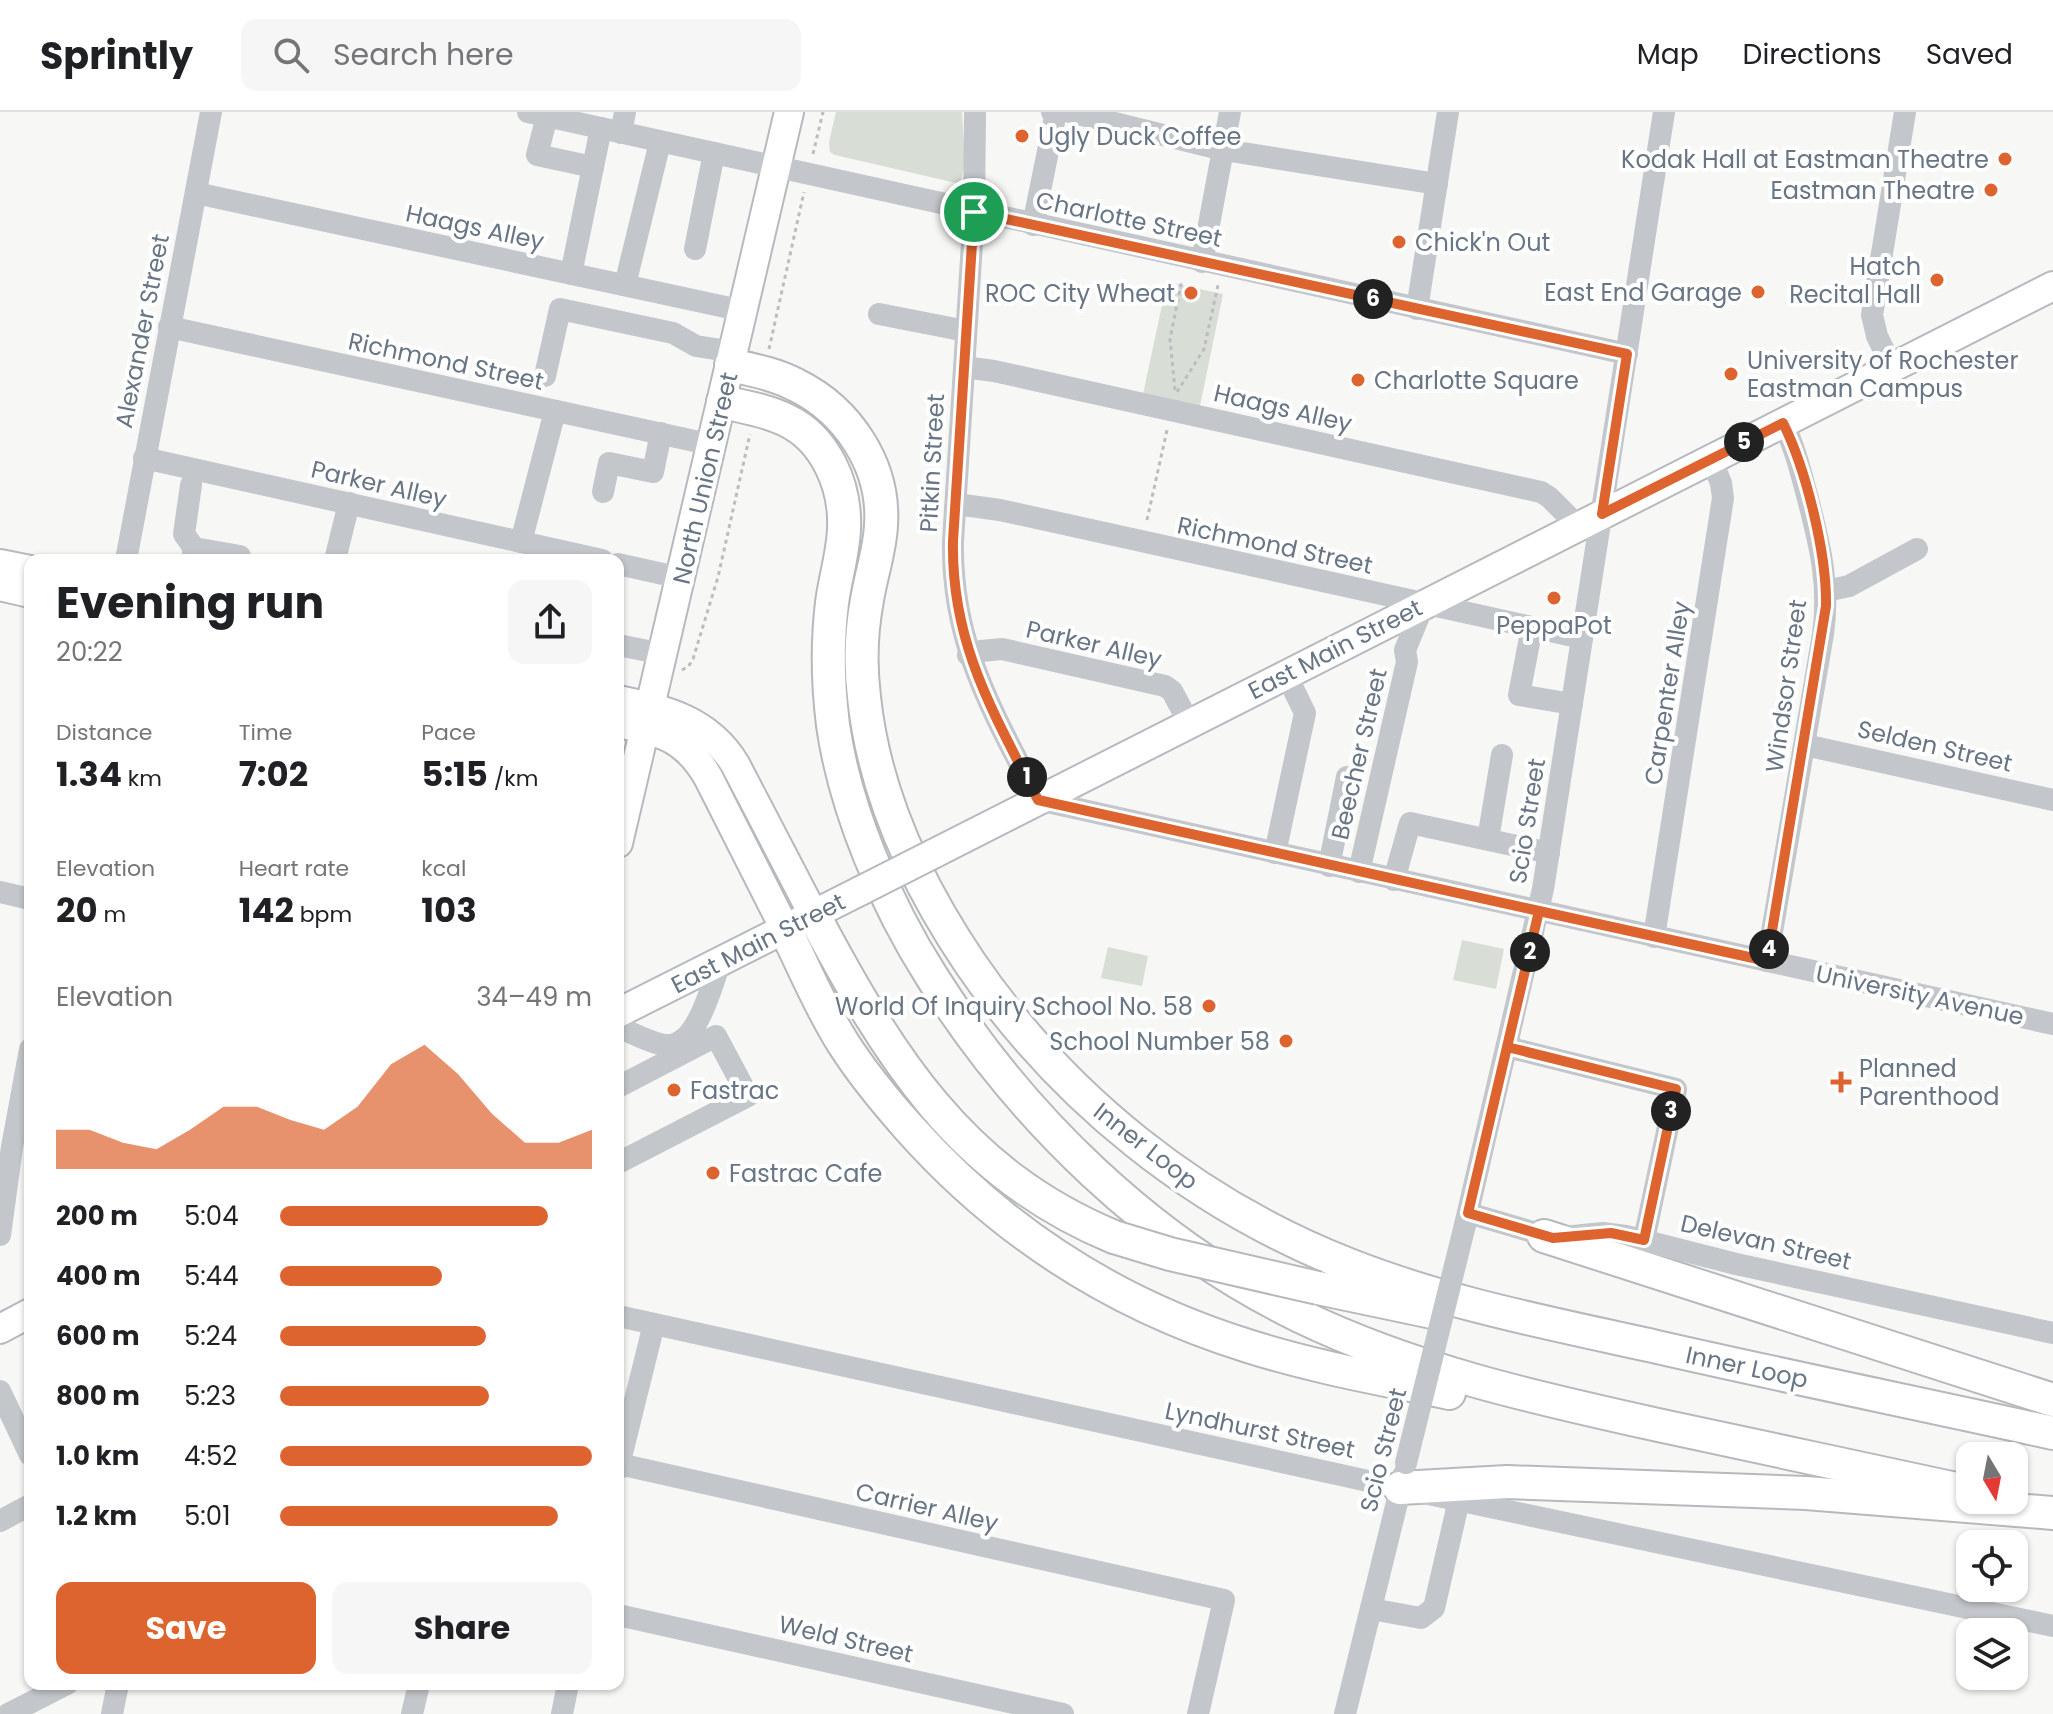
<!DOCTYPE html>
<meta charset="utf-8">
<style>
:root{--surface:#fff;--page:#f6f6f6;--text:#202124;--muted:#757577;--line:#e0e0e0;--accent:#dd642f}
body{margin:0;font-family:Poppins,sans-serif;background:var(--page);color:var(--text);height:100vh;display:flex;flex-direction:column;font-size:30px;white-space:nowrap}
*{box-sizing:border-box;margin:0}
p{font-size:26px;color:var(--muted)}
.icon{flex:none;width:44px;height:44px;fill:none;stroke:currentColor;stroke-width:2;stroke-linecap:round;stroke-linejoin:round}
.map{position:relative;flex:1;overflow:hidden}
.panel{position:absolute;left:24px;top:442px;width:600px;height:1136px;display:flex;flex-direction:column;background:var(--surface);border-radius:16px;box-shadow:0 2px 6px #0004}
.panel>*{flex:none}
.needle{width:52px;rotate:170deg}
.fabs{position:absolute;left:1956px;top:1330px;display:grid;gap:16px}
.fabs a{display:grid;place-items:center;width:72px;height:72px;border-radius:16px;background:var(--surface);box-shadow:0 2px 6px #0004;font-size:40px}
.pin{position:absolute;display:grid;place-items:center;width:68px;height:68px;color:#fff;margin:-34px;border:4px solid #fff;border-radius:50%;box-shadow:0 2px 8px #0007}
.km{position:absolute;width:40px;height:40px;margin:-20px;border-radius:50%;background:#222;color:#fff;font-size:22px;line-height:40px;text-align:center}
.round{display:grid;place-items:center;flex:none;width:84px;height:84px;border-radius:16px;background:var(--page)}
.summary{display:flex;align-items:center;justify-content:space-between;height:136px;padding:0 32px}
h1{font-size:44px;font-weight:700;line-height:60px}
.figures{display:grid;grid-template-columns:repeat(3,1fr);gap:12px;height:136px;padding:8px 32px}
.figures div{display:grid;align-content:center}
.figures b{font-size:34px;font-weight:700}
.figures small{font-size:22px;font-weight:400}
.figures p{font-size:22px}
.chart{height:224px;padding:16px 32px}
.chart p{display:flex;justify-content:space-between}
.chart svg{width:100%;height:144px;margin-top:8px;fill:var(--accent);opacity:.7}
.action{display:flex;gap:16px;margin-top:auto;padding:16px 32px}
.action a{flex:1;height:92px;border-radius:16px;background:var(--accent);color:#fff;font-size:32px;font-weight:700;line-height:92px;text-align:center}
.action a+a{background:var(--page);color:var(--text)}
ul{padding:0 32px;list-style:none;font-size:26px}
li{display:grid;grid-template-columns:128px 96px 1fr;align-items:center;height:60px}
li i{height:20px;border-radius:10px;background:var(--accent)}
header{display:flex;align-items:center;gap:48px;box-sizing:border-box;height:112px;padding:0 40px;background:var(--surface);border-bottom:2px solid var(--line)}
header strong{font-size:38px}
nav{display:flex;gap:44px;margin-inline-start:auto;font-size:28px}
.search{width:560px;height:72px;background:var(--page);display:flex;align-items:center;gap:20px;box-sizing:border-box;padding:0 28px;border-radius:16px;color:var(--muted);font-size:30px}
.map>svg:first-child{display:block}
.green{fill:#d8ded6}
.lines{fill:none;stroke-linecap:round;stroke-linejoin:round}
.major-casing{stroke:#b6babe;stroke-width:32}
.highway-casing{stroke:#b6b9bc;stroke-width:36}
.path{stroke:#bbbdc0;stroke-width:3;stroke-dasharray:4 4;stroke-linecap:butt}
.minor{stroke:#c3c6ca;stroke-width:22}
.major{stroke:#fff;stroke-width:28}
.highway{stroke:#fff;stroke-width:32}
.major-bridge-casing{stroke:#b6babe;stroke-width:32;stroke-linecap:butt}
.highway-bridge-casing{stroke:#b6b9bc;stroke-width:36;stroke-linecap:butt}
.minor-bridge{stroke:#c3c6ca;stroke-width:22}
.major-bridge{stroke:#fff;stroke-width:28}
.highway-bridge{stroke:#fff;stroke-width:32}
.route-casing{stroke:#fff;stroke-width:16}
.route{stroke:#dd642f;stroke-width:10}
.poi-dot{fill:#dd642f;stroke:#fff;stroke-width:3}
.labels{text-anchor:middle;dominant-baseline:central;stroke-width:8;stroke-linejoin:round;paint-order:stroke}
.poi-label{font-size:24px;fill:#677584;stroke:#fff;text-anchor:start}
.street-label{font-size:24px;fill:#677584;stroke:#fff}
</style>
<header>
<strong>Sprintly</strong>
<div class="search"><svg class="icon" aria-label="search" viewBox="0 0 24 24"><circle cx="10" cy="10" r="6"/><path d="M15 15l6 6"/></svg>Search here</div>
<nav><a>Map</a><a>Directions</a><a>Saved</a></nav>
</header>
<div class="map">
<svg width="2053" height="1602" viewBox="0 0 2053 1602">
<rect width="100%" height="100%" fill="#f7f7f5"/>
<g class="green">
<path d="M836,0H962L965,50L961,68L956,71L835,43L830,40L829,30Z"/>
<path d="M1167,170L1223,182L1200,294L1143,282Z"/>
<path d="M1462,828L1504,837L1496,877L1453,868Z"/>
<path d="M1108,835L1148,844L1142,874L1101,866Z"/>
</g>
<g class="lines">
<g class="major-casing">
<g id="major">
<path d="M0,452L30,458"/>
<path d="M0,474L30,481"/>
<path d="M618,588C666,598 708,608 735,652L813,802"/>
<path d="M618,611C661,620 685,625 708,665L785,817"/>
<path d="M618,731L789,0"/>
<path d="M933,742L2053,174"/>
<path d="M618,901L860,779"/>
<path d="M0,1217L30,1201"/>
</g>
</g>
<g class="highway-casing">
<g id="highway">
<path d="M731,253C753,258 775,262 796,273C847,298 885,353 881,413C880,438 871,463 867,488C861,520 860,553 864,585C874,681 916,771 970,851C1063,987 1196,1093 1349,1153C1448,1192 1554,1212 1657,1235C1789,1265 1921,1292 2053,1321"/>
<path d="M723,290C744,295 766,298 786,308C826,327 846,374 844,417C843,442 835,467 832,491C827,532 828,573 833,613C845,698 886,793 932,865C1021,1006 1150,1131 1300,1204C1414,1259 1536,1286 1658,1313C1762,1335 1866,1358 1970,1380"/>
<path d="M813,802C888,943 959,1061 1114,1125"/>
<path d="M785,817C804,855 820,895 843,931C862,961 886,990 910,1017C1002,1120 1116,1193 1248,1234C1314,1255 1382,1267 1449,1281"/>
<path d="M1544,1124L2053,1288"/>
<path d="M1318,1176L1432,1200"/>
<path d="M1400,1376L1507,1370L1806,1381L2053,1401"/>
</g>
</g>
<g class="path">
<path d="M813,42L823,0"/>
<path d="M769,237L804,80"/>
<path d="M1175,278L1170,227L1182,168"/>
<path d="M1177,280L1204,237L1218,173"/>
<path d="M1147,408L1167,318"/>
<path d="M682,558L688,555L693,547L718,465L750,322"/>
</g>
<g class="minor">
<path d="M528,0L1627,242"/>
<path d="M975,0L974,100L953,429C951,532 993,599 1038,688L2053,912"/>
<path d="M1070,0L1224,38L1437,72"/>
<path d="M547,4L537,43L593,55"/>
<path d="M621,21L625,0"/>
<path d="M196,81L744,199"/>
<path d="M1033,113L1055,5L1052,0"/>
<path d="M695,137L714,41"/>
<path d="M1202,150L1230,0"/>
<path d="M571,162L601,16"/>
<path d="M625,173L660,30"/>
<path d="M1417,197L1448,0"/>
<path d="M879,202L966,219"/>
<path d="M169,215L713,333"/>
<path d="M964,255L994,259L1541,380L1549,385L1578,414"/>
<path d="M1892,255L1877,224L1872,203L1905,0"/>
<path d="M545,264L560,197L673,221L696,234L734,240"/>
<path d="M144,346L602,448"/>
<path d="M191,373L184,422L194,436"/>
<path d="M603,380L609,351L653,360L661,321"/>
<path d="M956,392L1000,398L1582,526"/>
<path d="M521,430L555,299"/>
<path d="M126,448L211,0"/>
<path d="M192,448L194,436L240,444V448"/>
<path d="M335,448L349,391"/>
<path d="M618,452L681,466"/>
<path d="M1826,479L1849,474L1917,437"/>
<path d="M1532,515L1519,583L1572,592"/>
<path d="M618,533L663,542"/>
<path d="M968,543L981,539L1002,537L1165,574L1172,579L1189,611"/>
<path d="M1805,633L2053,688"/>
<path d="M1488,727L1502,643"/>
<path d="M1275,741L1305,601L1286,562"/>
<path d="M1329,754L1347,665"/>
<path d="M1359,760L1407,550L1405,538L1424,492"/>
<path d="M1394,768L1410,711L1549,741"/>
<path d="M0,780L30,787"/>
<path d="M1654,825L1723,386L1721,371L1711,347"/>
<path d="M1767,849L1823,522C1830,474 1820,433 1808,387C1801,361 1795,335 1783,311"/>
<path d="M618,915C633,921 650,931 665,933C698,936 711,873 721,849"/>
<path d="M1507,935L1676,977L1644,1128"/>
<path d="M618,975L716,924L748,984L618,1051"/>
<path d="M1468,1101L1553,1126L1603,1121L1626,1124L1736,1152L2053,1221"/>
<path d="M1465,1113L1543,777L1664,0"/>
<path d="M0,1123L12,1035L30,937"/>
<path d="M618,1204L1400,1376L2053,1514"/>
<path d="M0,1279L30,1343"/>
<path d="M619,1352L1224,1488L1198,1602"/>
<path d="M618,1357L654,1212"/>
<path d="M0,1409L30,1393"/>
<path d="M1371,1497L1421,1506L1434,1496L1459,1388"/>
<path d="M618,1503L1063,1602"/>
<path d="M8,1602L67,1572"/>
<path d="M112,1602L118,1572"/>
<path d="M412,1602L419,1572"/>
<path d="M562,1602L568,1572"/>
<path d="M1345,1602L1404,1362"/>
</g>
<use href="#major" class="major"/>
<use href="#highway" class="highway"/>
<g class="major-bridge-casing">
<path id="major-bridge" d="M860,779L933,742"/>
</g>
<g class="highway-bridge-casing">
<path id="highway-bridge" d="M1114,1125L1170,1142L1318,1176"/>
</g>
<path class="minor-bridge" d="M1406,1351L1465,1113"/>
<use href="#major-bridge" class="major-bridge"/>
<use href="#highway-bridge" class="highway-bridge"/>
</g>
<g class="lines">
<g class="route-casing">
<path id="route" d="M974,100L953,429C951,531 993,600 1038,688L1539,799L1468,1101L1553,1126L1611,1121L1644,1128L1676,977L1507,935L1539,799L1767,849L1826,494C1827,442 1806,357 1783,311L1602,402L1627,242L974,100"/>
</g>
<use href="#route" class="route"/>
</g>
<g class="poi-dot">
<circle cx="1022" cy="24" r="8"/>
<circle cx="2005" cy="47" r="8"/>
<circle cx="1991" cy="78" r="8"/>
<circle cx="1399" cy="130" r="8"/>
<circle cx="1937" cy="168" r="8"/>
<circle cx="1758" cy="180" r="8"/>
<circle cx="1191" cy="181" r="8"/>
<circle cx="1731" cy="262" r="8"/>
<circle cx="1358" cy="268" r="8"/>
<circle cx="1554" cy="486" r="8"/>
<circle cx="1209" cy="894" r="8"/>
<circle cx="1286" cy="929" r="8"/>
<path d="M1837 958h8v8h8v8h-8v8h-8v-8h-8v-8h8z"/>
<circle cx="674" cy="978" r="8"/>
<circle cx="713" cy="1061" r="8"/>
</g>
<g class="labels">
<g class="poi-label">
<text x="1038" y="24">Ugly Duck Coffee</text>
<text x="1989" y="47" text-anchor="end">Kodak Hall at Eastman Theatre</text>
<text x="1975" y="78" text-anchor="end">Eastman Theatre</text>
<text x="1415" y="130">Chick'n Out</text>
<text x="1921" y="154" text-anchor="end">Hatch<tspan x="1921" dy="28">Recital Hall</tspan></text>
<text x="1742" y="180" text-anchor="end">East End Garage</text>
<text x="1175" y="181" text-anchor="end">ROC City Wheat</text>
<text x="1747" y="248">University of Rochester<tspan x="1747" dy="28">Eastman Campus</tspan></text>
<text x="1374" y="268">Charlotte Square</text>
<text x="1554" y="513" text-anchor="middle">PeppaPot</text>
<text x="1193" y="894" text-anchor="end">World Of Inquiry School No. 58</text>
<text x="1270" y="929" text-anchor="end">School Number 58</text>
<text x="1859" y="956">Planned<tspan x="1859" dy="28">Parenthood</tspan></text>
<text x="690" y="978">Fastrac</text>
<text x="729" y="1061">Fastrac Cafe</text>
</g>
<g class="street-label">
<text transform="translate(1129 107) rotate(12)">Charlotte Street</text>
<text transform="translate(475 115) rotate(12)">Haags Alley</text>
<text transform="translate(142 219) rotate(-79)">Alexander Street</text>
<text transform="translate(446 249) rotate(12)">Richmond Street</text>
<text transform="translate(1283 296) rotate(13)">Haags Alley</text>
<text transform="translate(932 351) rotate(-87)">Pitkin Street</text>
<text transform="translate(705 366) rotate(-77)">North Union Street</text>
<text transform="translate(379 372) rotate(13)">Parker Alley</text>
<text transform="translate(1275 433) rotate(12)">Richmond Street</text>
<text transform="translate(1094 532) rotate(13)">Parker Alley</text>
<text transform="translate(1335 537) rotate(-27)">East Main Street</text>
<text transform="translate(1786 574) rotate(-82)">Windsor Street</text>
<text transform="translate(1667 581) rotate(-81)">Carpenter Alley</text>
<text transform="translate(1935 634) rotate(13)">Selden Street</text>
<text transform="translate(1359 642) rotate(-77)">Beecher Street</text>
<text transform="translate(1527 709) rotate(-81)">Scio Street</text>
<text transform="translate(758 831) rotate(-27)">East Main Street</text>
<text transform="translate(1920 883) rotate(12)">University Avenue</text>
<text transform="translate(1146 1034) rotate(38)">Inner Loop</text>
<text transform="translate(1766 1130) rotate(13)">Delevan Street</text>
<text transform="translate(1747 1255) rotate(12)">Inner Loop</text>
<text transform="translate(1260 1318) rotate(12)">Lyndhurst Street</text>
<text transform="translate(1383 1338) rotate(-76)">Scio Street</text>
<text transform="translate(927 1395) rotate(13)">Carrier Alley</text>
<text transform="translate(846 1527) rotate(13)">Weld Street</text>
</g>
</g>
</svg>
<div class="fabs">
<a><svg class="needle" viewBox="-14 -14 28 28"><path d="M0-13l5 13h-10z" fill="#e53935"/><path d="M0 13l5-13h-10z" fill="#757577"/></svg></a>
<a><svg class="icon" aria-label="locate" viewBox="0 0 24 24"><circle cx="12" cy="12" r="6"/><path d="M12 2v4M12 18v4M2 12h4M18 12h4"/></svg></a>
<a><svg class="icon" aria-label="layers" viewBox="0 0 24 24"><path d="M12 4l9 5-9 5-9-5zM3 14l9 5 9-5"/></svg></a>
</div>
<div class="pin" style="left:974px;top:100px;background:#1e9e55"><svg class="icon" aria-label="arrive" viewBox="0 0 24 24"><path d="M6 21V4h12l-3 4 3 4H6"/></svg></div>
<b class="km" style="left:1027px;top:665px">1</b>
<b class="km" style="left:1530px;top:840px">2</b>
<b class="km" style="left:1671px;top:999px">3</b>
<b class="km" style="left:1769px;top:837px">4</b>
<b class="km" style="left:1744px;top:330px">5</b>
<b class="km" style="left:1373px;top:187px">6</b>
<section class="panel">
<div class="summary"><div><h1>Evening run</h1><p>20:22</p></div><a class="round"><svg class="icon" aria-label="share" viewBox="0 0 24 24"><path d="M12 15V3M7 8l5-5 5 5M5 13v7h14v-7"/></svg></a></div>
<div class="figures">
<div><p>Distance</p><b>1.34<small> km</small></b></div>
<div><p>Time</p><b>7:02</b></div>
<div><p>Pace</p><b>5:15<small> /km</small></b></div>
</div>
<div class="figures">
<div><p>Elevation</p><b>20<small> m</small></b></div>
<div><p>Heart rate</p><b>142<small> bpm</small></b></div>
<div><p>kcal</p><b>103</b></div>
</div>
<div class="chart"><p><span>Elevation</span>34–49 m</p>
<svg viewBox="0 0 160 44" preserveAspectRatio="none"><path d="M0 44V32L10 32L20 36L30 38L40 32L50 25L60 25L70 29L80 32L90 25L100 12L110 6L120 15L130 27L140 36L150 36L160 32V44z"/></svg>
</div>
<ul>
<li><b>200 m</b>5:04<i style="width:86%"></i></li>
<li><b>400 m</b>5:44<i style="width:52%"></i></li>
<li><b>600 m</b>5:24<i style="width:66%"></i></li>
<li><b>800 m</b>5:23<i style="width:67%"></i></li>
<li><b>1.0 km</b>4:52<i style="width:100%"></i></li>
<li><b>1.2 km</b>5:01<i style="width:89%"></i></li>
</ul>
<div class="action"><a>Save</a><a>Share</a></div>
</section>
</div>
